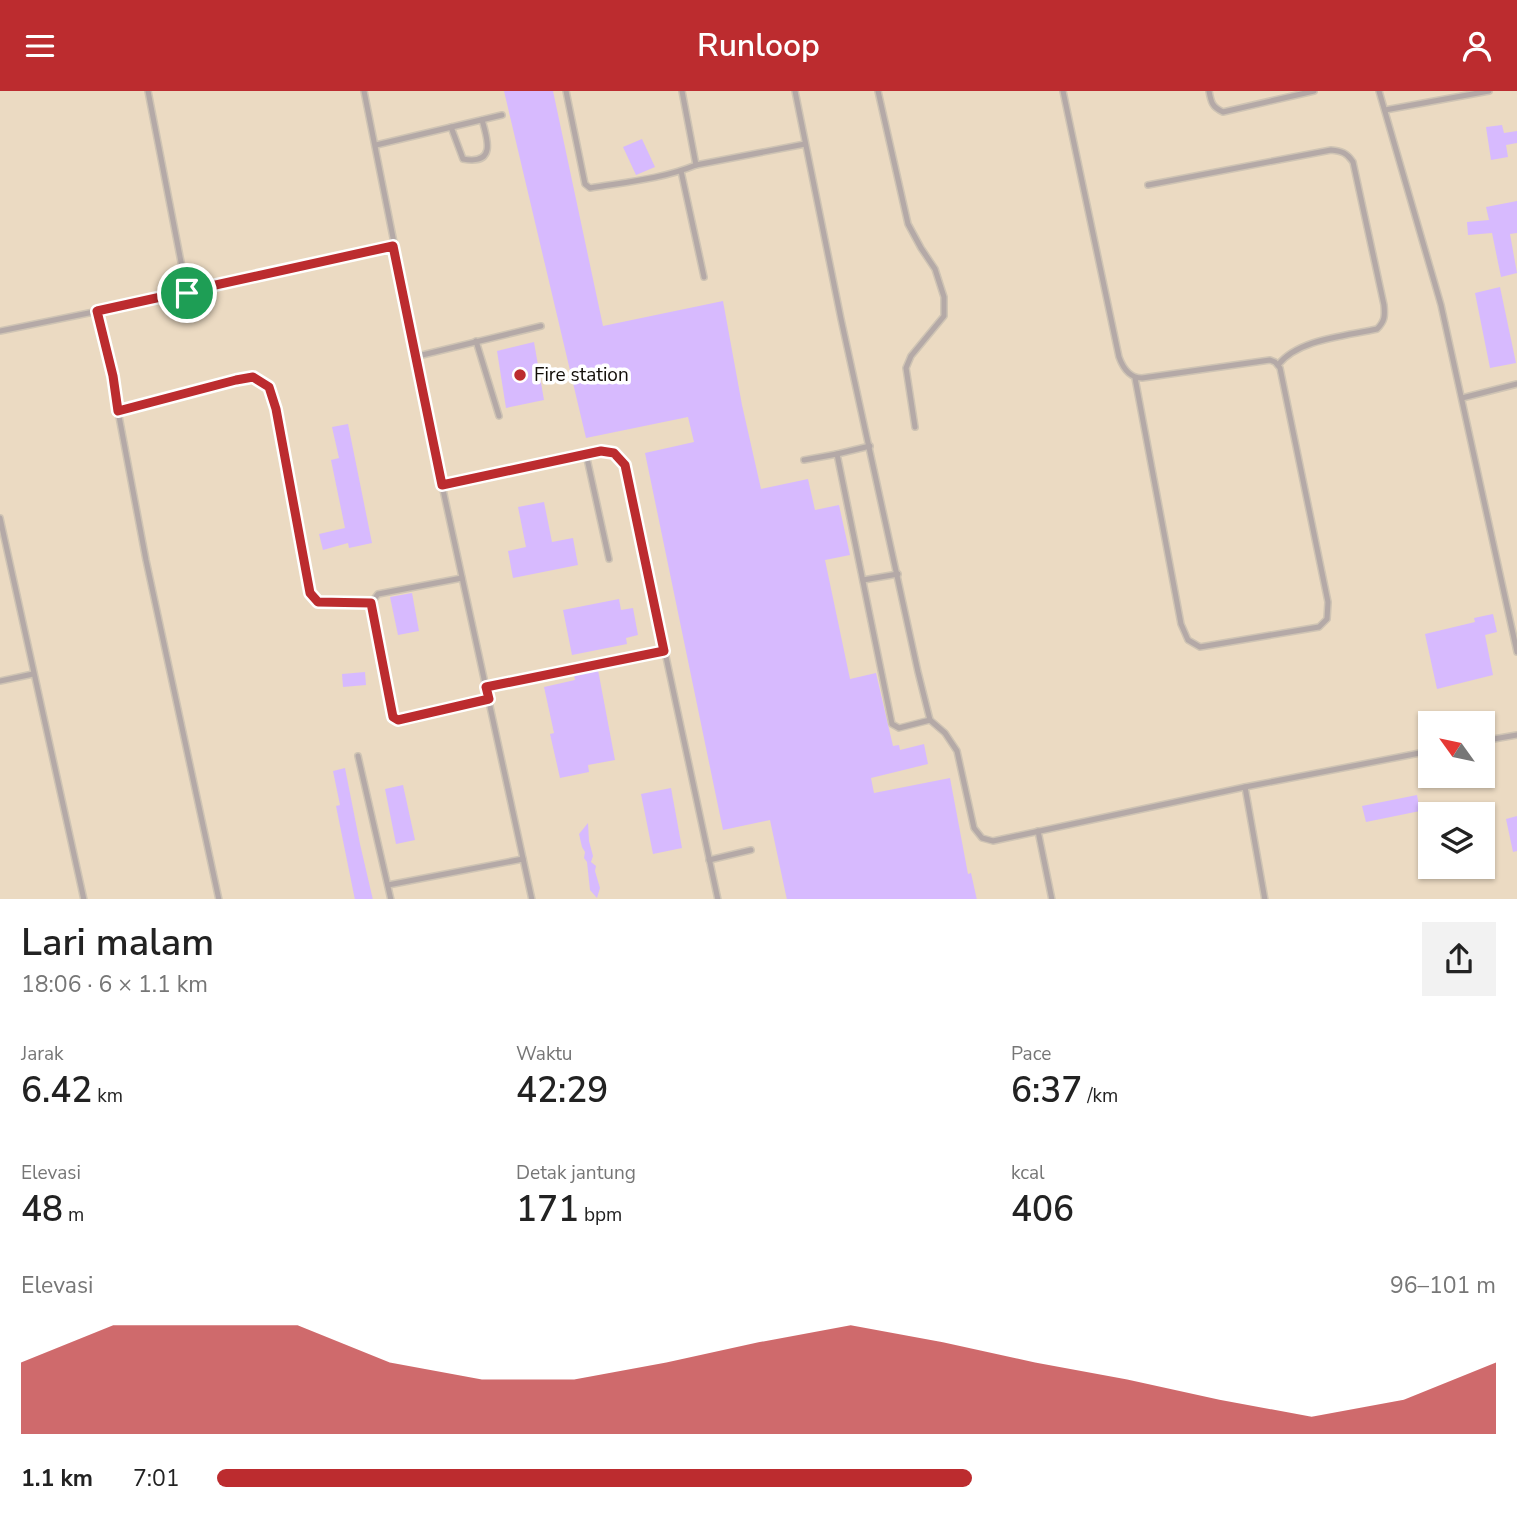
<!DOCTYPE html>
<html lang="id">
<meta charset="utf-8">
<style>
:root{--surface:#fff;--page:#f2f2f2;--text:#222;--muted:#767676;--accent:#bc2c2f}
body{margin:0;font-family:"Nunito Sans",sans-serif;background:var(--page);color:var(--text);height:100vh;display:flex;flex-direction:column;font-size:26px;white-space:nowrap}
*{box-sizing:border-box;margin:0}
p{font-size:23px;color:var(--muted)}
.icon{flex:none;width:38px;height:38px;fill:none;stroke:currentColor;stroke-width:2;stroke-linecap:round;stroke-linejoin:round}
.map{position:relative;height:808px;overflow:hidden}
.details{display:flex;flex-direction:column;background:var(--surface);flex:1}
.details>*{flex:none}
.needle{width:46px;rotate:303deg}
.controls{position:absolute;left:1418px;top:620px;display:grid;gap:14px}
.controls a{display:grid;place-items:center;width:77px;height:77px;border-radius:0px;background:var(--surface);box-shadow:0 2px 5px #0004;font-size:35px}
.pin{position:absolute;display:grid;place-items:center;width:60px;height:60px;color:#fff;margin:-30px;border:4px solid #fff;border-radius:50%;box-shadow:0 2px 7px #0007}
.round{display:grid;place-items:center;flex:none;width:74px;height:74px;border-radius:0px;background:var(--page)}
.head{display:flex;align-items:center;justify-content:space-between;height:119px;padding:0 21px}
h1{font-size:38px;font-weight:600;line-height:52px}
.stats{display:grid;grid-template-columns:repeat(3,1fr);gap:10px;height:119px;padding:7px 21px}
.stats div{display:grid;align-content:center}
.stats b{font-size:35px;font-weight:600}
.stats small{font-size:19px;font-weight:400}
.stats p{font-size:19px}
.chart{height:196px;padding:14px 21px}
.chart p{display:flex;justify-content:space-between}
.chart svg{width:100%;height:126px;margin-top:7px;fill:var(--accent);opacity:.7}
ul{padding:0 21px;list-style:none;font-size:23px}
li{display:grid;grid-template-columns:112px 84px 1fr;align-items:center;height:52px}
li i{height:18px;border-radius:9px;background:var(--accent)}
header{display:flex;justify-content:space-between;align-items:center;height:91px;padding:0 21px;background:var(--accent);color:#fff;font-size:32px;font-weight:600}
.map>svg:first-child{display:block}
.built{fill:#ebdac2;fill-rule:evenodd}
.building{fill:#d7bafe}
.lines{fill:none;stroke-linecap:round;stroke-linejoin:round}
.service-casing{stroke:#cfc4b4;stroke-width:8}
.service{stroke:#b4a9a7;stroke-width:5}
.route-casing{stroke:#fff;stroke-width:14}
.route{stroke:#bc2c2f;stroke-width:9}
.poi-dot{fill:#bc2c2f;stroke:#fff;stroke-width:2.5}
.labels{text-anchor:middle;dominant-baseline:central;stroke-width:7;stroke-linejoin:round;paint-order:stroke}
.poi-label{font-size:19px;fill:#120e08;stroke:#fff;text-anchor:start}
</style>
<header><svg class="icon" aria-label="menu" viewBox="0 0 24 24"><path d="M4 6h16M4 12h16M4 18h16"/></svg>Runloop<svg class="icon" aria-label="person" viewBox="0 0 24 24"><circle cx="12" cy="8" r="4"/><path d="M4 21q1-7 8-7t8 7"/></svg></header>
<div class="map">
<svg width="1517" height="809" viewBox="0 0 1517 809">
<rect width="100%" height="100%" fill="#f3e7d5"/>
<path class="built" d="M0,0H1517V808H0ZM1430,632H1482V684H1430ZM1430,723H1482V775H1430Z"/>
<g class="building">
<path d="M504,0H553L603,235L723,210L742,314L761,398L808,388L815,419L839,414L850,464L825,469L850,588L876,582L893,655L899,654L900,659L924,653L928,673L871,687L874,702L950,687L968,783L971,782L977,809H787L770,729L723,739L645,362L694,351L688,326L586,347Z"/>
<path d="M1502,34L1504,42L1517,40V52L1506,54L1508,66L1491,69L1486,36Z"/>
<path d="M642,48L655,76L636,84L623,56Z"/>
<path d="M1517,110V142L1510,143L1517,182L1501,186L1492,142L1468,144L1467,131L1489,129L1486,116Z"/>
<path d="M1500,196L1516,272L1490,277L1475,202Z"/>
<path d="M534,251L544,309L506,317L497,260Z"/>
<path d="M348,333L372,452L349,457L348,452L323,459L319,443L345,437L331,369L339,367L332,336Z"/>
<path d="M544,411L552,451L573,447L578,474L513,487L508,460L526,456L518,416Z"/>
<path d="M412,502L419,540L398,544L390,506Z"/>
<path d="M619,508L621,519L633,517L638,544L626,547L627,553L572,564L563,519Z"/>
<path d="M1493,523L1497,541L1485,544L1493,584L1437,598L1425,543L1475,531L1474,527Z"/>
<path d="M598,579L615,669L588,674L589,681L560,687L550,643L554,642L544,596L575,589L574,584Z"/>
<path d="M365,581L366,594L343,596L342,583Z"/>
<path d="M345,677L360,753L373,809H355L336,715L340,714L333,680Z"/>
<path d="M403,694L415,749L396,753L385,698Z"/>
<path d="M671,697L682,757L653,763L641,703Z"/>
<path d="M1417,704L1420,720L1366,731L1362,715Z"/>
<path d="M1517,725V760L1513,761L1506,728Z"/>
<path d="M588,732L589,750L593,765L591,771L596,775L595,780L600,797L597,807L590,799L587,771L584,767L585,761L582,756L579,743Z"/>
</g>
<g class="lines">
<g class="service-casing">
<g id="service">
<path d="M148,0L187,202"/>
<path d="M364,0L442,394L532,809"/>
<path d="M566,0L585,93L590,97C626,91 662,88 696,74L805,53"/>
<path d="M682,0L696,74"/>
<path d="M795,0L841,228L918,581L930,629L945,642L957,660L974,737L982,747L993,750L1245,696L1430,660"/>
<path d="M878,0L908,133L921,157L935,178L944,206V225L911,265L906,277L915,336"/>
<path d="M1063,0L1119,266C1123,277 1130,287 1142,287L1270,269L1275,271L1280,277L1328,511L1327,528L1319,536L1200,556L1188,549L1181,533L1135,287"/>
<path d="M1209,0C1211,11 1212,16 1223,21L1314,0"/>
<path d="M1379,0L1441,214L1517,561"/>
<path d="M1385,19L1489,0"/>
<path d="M451,36L463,68C496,74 488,49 482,29"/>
<path d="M376,54L502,24"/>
<path d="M681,80L704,186"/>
<path d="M1148,94L1331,59C1342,60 1347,62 1353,71L1384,214C1385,225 1385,230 1377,238C1346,245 1298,248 1278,274"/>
<path d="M97,220L113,285L118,320L236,289L253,286L269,296L276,318L310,502L318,511L371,512"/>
<path d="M0,240L187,202L393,155"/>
<path d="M476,250L499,325"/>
<path d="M418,265L541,235"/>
<path d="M1462,307L1517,293"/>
<path d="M118,320L146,469L219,809"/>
<path d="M870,355L837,363L892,633L899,637L930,629"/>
<path d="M586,363L609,468"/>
<path d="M804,369L837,363"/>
<path d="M442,394L601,360L614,362L625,374L718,809"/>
<path d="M0,427L84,809"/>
<path d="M462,487L378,503L371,512L393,626L398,629L489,608"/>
<path d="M863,489L898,483"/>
<path d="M0,590L33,583"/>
<path d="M486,596L664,560"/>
<path d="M1482,650L1517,644"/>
<path d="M358,665L391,809"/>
<path d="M1245,696L1265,809"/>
<path d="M1038,740L1052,809"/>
<path d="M709,769L751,759"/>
<path d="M388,794L523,768"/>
</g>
</g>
<use href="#service" class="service"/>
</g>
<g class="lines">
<g class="route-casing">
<path id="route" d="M393,155L442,394L601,360L614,362L625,374L664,560L486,596L489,608L398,629L393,626L371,512L318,511L310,502L276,318L269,296L253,286L236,289L118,320L113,285L97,220Z"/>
</g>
<use href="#route" class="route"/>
</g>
<circle class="poi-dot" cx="520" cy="284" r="7"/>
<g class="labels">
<g class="poi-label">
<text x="534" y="284">Fire station</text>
</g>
</g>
</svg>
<div class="controls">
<a><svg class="needle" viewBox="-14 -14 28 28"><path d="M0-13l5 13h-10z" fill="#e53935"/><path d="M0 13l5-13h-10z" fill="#767676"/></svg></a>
<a><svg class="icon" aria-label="layers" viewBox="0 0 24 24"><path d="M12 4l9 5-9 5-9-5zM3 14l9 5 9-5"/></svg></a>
</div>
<div class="pin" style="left:187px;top:202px;background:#1e9e55"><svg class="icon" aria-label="arrive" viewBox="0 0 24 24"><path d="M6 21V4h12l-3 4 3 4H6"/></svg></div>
</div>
<section class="details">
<div class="head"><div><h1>Lari malam</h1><p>18:06 · 6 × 1.1 km</p></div><a class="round"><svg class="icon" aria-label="share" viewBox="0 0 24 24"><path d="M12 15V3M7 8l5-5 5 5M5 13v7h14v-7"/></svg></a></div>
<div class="stats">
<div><p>Jarak</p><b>6.42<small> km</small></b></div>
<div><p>Waktu</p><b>42:29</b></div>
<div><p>Pace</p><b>6:37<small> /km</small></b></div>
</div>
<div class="stats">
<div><p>Elevasi</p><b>48<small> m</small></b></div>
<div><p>Detak jantung</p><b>171<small> bpm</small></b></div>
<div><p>kcal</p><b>406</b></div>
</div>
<div class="chart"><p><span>Elevasi</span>96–101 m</p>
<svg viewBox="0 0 160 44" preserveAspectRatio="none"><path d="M0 44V19L10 6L20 6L30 6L40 19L50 25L60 25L70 19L80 12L90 6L100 12L110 19L120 25L130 32L140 38L150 32L160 19V44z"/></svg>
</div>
<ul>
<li><b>1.1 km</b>7:01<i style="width:59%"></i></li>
</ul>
</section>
